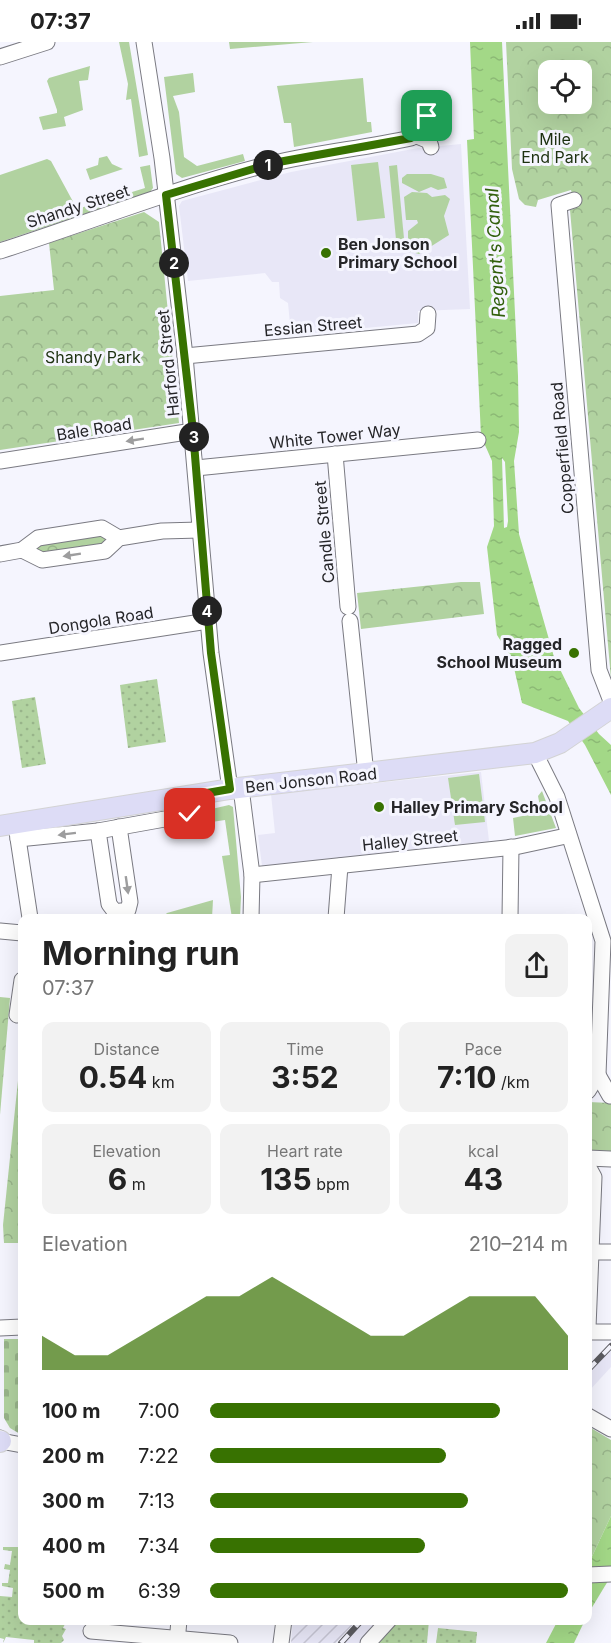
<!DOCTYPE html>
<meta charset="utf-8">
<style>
:root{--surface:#fff;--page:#f2f2f2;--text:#222;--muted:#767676;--accent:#387201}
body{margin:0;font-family:Inter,sans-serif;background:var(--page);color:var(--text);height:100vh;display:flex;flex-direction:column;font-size:22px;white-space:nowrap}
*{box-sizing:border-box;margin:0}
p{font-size:20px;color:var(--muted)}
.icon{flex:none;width:33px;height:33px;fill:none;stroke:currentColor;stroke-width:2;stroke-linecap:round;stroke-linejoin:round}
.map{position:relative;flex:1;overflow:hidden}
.drawer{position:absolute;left:18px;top:872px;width:574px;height:711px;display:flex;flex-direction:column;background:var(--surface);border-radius:12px;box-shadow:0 6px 24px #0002}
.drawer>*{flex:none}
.buttons{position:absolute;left:538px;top:18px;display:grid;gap:12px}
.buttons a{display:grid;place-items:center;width:54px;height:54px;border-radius:12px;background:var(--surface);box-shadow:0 6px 24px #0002;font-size:30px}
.pin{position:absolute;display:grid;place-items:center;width:51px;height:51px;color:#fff;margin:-26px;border-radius:12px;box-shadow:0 3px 9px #0006}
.km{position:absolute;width:30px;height:30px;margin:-15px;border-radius:50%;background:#222;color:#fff;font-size:16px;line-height:30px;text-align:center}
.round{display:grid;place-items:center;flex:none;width:63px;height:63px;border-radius:12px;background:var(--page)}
.summary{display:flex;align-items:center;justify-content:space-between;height:102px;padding:0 24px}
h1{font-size:33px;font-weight:700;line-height:45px}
.stats{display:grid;grid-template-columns:repeat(3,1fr);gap:9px;height:102px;padding:6px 24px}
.stats div{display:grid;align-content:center;border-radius:12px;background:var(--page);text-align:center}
.stats b{font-size:30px;font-weight:700}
.stats small{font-size:16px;font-weight:400}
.stats p{font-size:16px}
.chart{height:168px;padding:12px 24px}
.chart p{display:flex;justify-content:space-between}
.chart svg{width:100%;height:108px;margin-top:6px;fill:var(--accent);opacity:.7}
ul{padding:0 24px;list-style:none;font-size:20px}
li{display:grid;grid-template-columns:96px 72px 1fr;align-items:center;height:45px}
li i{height:15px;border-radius:8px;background:var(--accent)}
.status{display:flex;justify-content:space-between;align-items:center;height:42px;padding:0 30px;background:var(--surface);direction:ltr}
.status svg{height:16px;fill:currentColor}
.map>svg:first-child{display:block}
.built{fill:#e8e7f7}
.industrial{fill:url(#industrial-furrows)}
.grass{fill:#b1d2a0}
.cemetery{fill:url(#cemetery-stones)}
.park{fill:url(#park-crowns);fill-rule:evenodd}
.garden{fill:url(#garden-dots)}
.water{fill:url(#water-ripples);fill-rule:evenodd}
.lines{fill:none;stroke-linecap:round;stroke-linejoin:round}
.minor-casing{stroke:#7a7a82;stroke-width:17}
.major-casing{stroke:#d3d3d4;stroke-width:22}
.minor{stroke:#fff;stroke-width:15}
.major{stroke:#dddcf6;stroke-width:20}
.rail-casing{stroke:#5c5c61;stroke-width:6}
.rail{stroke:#f5f5fe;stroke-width:4;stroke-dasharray:11;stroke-linecap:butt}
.oneway{fill:#9d9d9e}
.route-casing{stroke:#fff;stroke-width:12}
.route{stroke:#387201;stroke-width:8}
.poi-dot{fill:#387201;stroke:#f5f5fe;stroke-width:2}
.labels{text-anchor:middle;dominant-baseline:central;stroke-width:6;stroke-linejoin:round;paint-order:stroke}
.park-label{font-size:16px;fill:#1d3110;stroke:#f5f5fe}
.street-label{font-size:16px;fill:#252528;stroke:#f5f5fe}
.poi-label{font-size:16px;font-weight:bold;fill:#252528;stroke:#f5f5fe;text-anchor:start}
.water-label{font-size:18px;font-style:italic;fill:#32600d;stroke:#f5f5fe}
</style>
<div class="status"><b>07:37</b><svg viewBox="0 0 49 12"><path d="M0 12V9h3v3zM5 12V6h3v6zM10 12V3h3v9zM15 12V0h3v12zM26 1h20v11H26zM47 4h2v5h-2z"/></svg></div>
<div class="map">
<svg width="611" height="1601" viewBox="0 0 611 1601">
<defs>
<pattern id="industrial-furrows" width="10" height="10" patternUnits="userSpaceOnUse" patternTransform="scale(1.5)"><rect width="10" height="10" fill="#e8e7f7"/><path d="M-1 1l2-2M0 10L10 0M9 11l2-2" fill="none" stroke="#c7c6d4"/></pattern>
<pattern id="cemetery-stones" width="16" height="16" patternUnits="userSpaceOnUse" patternTransform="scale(1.5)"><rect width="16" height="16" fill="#b1d2a0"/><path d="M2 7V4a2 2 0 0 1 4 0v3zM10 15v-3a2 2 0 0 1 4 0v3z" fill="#98b48a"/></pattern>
<pattern id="park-crowns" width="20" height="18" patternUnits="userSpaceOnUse" patternTransform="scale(1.5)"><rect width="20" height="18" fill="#b1d2a0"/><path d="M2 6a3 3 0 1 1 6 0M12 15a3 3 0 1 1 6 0" fill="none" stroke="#98b48a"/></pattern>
<pattern id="garden-dots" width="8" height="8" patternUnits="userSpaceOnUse" patternTransform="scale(1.5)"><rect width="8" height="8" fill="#b1d2a0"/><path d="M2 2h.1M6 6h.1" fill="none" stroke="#98b48a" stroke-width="1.8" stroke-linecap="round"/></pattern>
<pattern id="water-ripples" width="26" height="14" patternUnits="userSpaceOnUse" patternTransform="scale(1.5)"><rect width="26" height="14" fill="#a3d887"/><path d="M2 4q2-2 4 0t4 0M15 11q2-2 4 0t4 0" fill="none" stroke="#8cb975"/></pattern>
</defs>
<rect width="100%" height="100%" fill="#f5f5fe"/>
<g class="built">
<path d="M461,102L470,267L418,269V281L291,293L288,261L280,256L279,240H272L265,231L188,239L179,164L182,159L291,130L418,106Z"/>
<path d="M481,730L489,799L262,824L258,793L275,791L271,752Z"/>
<path d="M611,1300V1325L588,1350V1325Z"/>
<path d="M360,1578H383L363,1601H340Z"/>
</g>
<path class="industrial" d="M293,1578H357L336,1601H291Z"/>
<g class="grass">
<path d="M119,0H129L148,113L139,115L131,57L126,58L128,42Z"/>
<path d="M229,0H313L230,7Z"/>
<path d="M90,24L88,38L79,39L83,68L64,75L66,84L43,88L39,75L57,71V68L47,39L49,36Z"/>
<path d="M193,31L195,50L173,54L179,70L184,115L197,124L243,112L245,119L182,136L176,132L164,35Z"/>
<path d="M363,36L367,80H371L372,90L294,105L291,81H284L277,44Z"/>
<path d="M107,114L112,122L123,127L90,138L86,127L98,123L99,116Z"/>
<path d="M47,117L51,119L77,167L145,146L140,125L150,123L153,146L150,150L0,200V133Z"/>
<path d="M378,120L385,176L357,179L351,123Z"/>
<path d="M397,123L405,207L397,208L389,124Z"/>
<path d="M407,132H431L444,136L447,146L438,148L431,145L419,150L402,141V136Z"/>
<path d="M412,150L427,151L432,155L445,153L450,157L444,174L449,193L419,212L408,209V189L418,181L417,178H406L404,155Z"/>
<path d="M479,732L485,780L455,783L448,736Z"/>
<path d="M542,749L556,786L515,794L513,776L541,770L538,754Z"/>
<path d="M229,763L233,765L241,855L240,876H232L222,814L230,813L225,778L205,781L203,769Z"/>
<path d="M213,858L212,876H162L167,871Z"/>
</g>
<path class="cemetery" d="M4,1297H22V1386L20,1392L10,1386L4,1376Z"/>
<g class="park">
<path d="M506,0H611V637L570,168L576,166L571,148L538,158L536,165L525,163L519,157L512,127ZM549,28H582V62H549Z"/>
<path d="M144,170L159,180L179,381L0,408V254L54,248L49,201Z"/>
<path d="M99,491L107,497L105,502L41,513L34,505L35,503Z"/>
<path d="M461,540H480L484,572L361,587L357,551Z"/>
<path d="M0,955L10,956L0,1073Z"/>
<path d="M22,1000V1201H4L3,1183Z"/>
<path d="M588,1060L611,1061V1109L588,1108Z"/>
<path d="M591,1386L611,1398V1474L588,1523V1387Z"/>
</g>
<g class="garden">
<path d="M157,637L166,700L128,706L120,643Z"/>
<path d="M35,655L46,722L22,726L12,659Z"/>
<path d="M3,1505H22V1578H67L63,1586L66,1587L62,1594L64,1598L61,1601H34V1598L6,1595L3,1601L4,1597L0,1596V1554L12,1555L13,1546L2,1544V1541H8L10,1528L4,1527L5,1522L10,1523L12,1509L3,1508Z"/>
<path d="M397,1578H429L427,1601H376Z"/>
<path d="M438,1586L477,1590L476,1601H436Z"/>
</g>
<g class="water">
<path d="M470,0H502L518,334L519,390L514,419L519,492L554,615L579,666L599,692L611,703V753L585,703L568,679L522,661L512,617L497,593L487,505L494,484L492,419L481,394L467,98L474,97ZM502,416L505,420L508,479L507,485L504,486Z"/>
<path d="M611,1474V1534L588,1572V1523Z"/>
<path d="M558,1578H585L574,1601H546Z"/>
</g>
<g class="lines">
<g class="minor-casing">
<g id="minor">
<path d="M144,0L162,116L185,314L211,611L230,747"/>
<path d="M0,15L47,0"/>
<path d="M417,94L429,99L431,105"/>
<path d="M574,158L559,163L599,628L611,659"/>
<path d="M0,209C87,181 173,147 262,124C311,111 361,107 411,96L421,91L427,74"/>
<path d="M185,314L418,292L427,286L428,272"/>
<path d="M335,412L348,565"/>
<path d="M0,419L193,389"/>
<path d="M196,426L478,398"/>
<path d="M22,508L42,518L105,509L119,496L162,489L200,488"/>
<path d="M0,512L22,508L38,496L102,486L119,496"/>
<path d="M350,579L366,732"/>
<path d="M0,611L208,579"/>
<path d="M535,711L557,755L603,899L598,1033L588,1049"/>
<path d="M241,746L252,833L251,876"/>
<path d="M98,789L109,862L115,870L128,868L130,860L119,785"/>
<path d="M17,790L30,876"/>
<path d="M18,797L98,789L187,773L191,768L190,754"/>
<path d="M252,833L515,805L566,794L568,791"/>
<path d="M336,876L340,824"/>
<path d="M510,876L511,805"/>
<path d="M0,889L22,891"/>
<path d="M17,973L22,938"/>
<path d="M598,1033L610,1054"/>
<path d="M588,1116L611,1117"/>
<path d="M588,1124L594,1135L588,1286"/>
<path d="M592,1210H611"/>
<path d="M0,1286L22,1285"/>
<path d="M588,1290H611"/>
<path d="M588,1374L611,1387"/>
<path d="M0,1396L1,1399L22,1403"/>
<path d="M588,1533L611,1532"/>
<path d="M91,1589L230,1601"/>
<path d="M177,1601L179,1578"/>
<path d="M281,1601L284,1578"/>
<path d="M368,1601L389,1578"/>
</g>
</g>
<g class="major-casing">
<g id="major">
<path d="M0,784L230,747L535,711L560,701L611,666"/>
<path d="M0,1400L1,1399"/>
</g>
</g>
<use href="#minor" class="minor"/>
<use href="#major" class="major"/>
<g class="rail-casing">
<g id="rail">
<path d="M588,1328L611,1304"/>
<path d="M341,1601L362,1578"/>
</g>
</g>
<use href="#rail" class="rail"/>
</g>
<defs><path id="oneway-solid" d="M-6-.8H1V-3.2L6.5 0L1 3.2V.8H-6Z" transform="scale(1.5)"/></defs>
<g class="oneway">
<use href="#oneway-solid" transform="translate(135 398) rotate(171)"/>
<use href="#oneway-solid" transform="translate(72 513) rotate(171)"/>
<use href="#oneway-solid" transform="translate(67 792) rotate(173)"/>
<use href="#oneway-solid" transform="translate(127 843) rotate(82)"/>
</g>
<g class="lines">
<g class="route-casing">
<path id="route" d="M190,772V754L230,747L211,611L193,389L166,153L273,121L411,96L421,91L427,74"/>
</g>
<use href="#route" class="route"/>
</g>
<g class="poi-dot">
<circle cx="326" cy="211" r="6"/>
<circle cx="574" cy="611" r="6"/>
<circle cx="379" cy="765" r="6"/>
</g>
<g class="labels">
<g class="park-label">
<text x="555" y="97">Mile<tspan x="555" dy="18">End Park</tspan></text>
<text x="93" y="315">Shandy Park</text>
</g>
<g class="street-label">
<text transform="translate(78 164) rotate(-18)">Shandy Street</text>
<text transform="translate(313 284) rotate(-5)">Essian Street</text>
<text transform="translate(168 321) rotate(-96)">Harford Street</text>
<text transform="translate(94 387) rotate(-9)">Bale Road</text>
<text transform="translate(335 394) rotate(-6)">White Tower Way</text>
<text transform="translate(562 406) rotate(-95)">Copperfield Road</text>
<text transform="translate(324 490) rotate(-95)">Candle Street</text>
<text transform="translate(101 578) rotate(-9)">Dongola Road</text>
<text transform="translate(311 738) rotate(-6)">Ben Jonson Road</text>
<text transform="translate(410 798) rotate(-6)">Halley Street</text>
</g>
<g class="poi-label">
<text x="338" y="202">Ben Jonson<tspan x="338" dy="18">Primary School</tspan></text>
<text x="562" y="602" text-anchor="end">Ragged<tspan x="562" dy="18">School Museum</tspan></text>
<text x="391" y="765">Halley Primary School</text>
</g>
<g class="water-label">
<text transform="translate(495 211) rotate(-93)">Regent's Canal</text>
</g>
</g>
</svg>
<div class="buttons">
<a><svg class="icon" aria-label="locate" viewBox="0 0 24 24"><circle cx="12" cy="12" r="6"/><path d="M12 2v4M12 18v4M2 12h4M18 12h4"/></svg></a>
</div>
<div class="pin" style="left:427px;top:74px;background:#1e9e55"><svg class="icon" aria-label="arrive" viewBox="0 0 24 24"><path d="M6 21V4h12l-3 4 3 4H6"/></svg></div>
<div class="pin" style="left:190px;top:772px;background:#d93025"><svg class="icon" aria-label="check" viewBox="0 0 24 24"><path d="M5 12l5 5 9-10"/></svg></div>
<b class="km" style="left:268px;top:123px">1</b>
<b class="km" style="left:174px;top:221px">2</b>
<b class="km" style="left:194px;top:395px">3</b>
<b class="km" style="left:207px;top:569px">4</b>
<section class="drawer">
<div class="summary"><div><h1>Morning run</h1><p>07:37</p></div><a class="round"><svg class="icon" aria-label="share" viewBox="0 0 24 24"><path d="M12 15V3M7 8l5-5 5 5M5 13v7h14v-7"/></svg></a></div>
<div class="stats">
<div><p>Distance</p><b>0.54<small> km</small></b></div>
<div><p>Time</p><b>3:52</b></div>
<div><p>Pace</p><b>7:10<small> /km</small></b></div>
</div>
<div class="stats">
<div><p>Elevation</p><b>6<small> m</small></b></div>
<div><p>Heart rate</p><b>135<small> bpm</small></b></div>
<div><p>kcal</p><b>43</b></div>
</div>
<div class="chart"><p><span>Elevation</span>210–214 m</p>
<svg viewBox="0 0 160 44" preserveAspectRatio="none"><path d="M0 44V30L10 38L20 38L30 30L40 22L50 14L60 14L70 6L80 14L90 22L100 30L110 30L120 22L130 14L140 14L150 14L160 30V44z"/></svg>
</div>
<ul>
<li><b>100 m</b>7:00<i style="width:81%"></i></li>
<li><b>200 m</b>7:22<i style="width:66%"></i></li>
<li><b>300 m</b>7:13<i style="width:72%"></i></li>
<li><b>400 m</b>7:34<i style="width:60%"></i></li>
<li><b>500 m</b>6:39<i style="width:100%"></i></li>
</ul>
</section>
</div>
